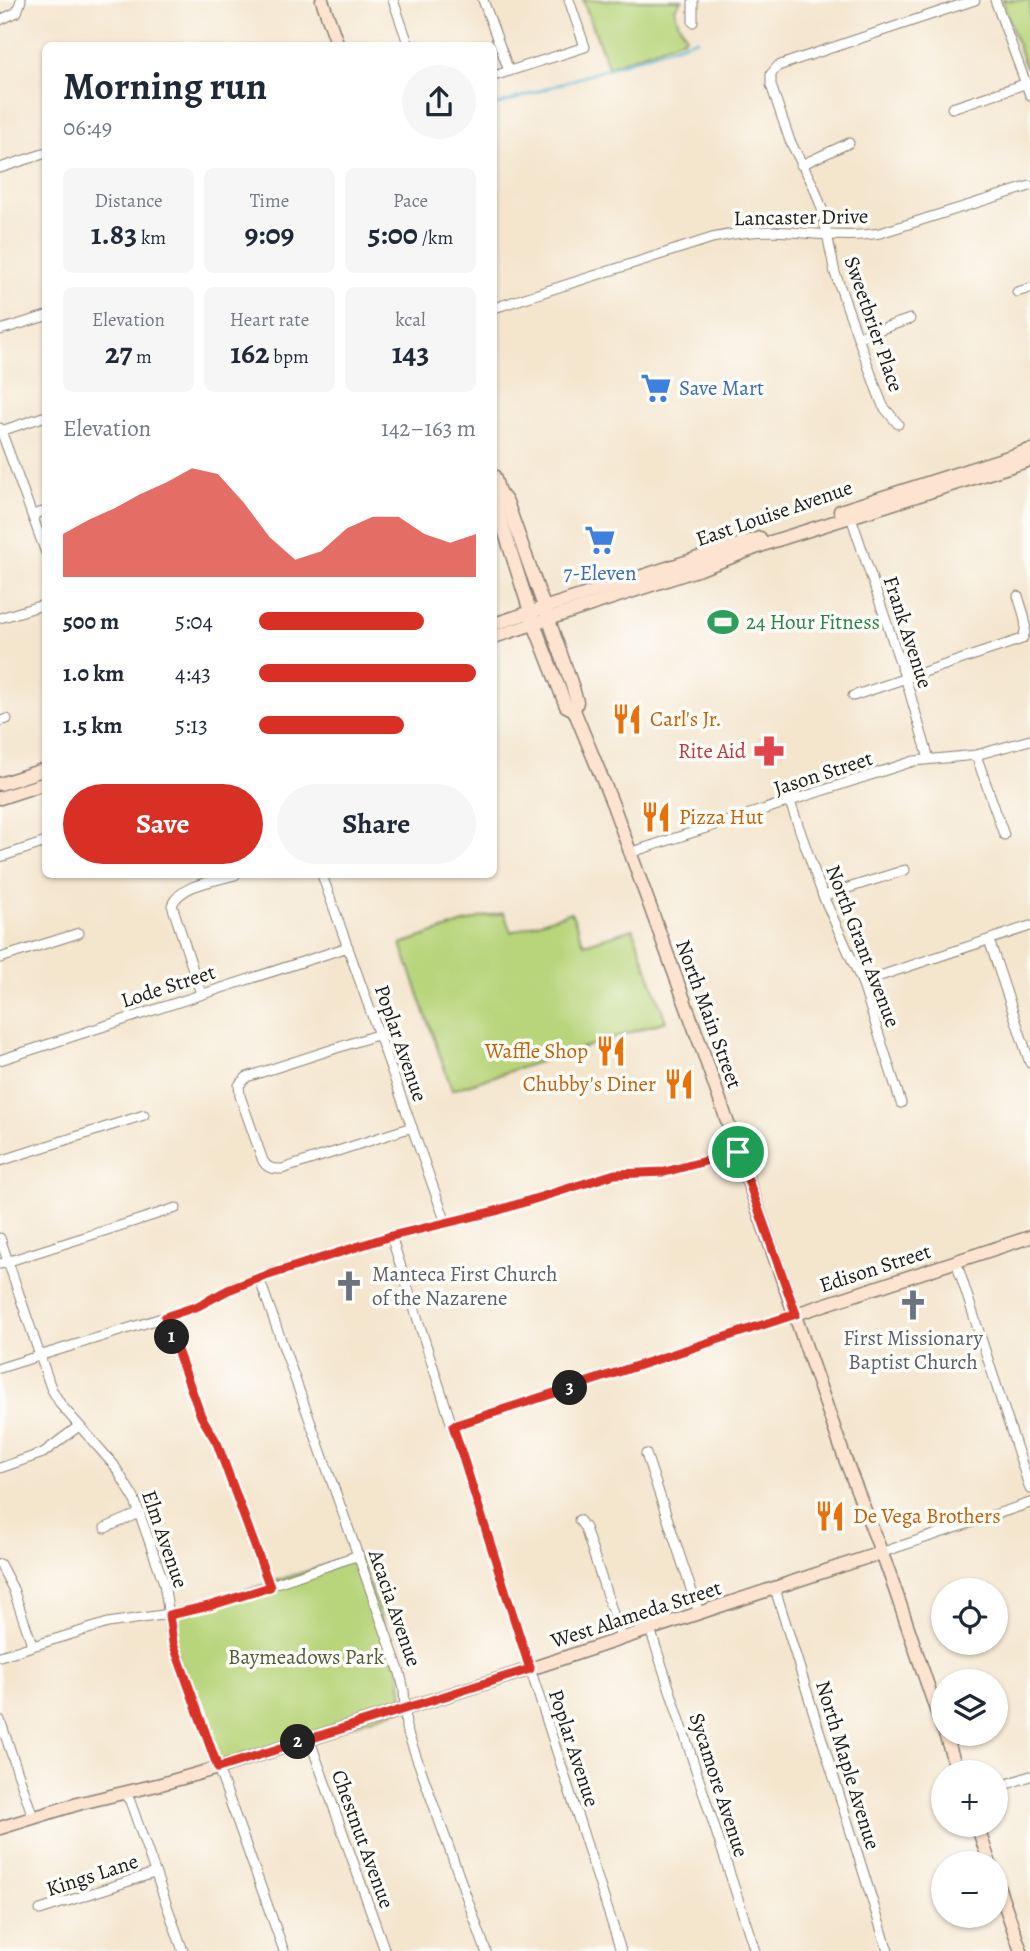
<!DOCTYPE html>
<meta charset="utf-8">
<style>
:root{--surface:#fff;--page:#f6f6f7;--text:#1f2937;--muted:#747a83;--accent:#d93025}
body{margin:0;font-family:Alegreya,serif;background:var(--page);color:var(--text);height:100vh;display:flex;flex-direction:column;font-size:26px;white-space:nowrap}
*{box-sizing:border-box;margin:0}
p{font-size:23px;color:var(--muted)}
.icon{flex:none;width:38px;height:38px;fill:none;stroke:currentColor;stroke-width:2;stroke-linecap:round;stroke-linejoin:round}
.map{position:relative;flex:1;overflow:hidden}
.side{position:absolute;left:42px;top:42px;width:455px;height:836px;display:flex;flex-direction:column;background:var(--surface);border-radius:10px;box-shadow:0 2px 5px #0004}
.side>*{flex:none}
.tools{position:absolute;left:931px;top:1578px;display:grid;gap:14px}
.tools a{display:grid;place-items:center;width:77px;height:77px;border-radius:50%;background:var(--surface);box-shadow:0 2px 5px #0004;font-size:35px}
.pin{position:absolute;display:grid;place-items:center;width:60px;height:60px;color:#fff;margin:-30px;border:4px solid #fff;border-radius:50%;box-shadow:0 2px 7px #0007}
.km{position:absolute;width:35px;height:35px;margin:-18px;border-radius:50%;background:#222;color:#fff;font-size:19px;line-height:35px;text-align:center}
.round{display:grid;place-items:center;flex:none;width:74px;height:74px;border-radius:37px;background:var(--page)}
.overview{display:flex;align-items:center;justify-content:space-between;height:119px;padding:0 21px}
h1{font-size:38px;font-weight:700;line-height:52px}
.metrics{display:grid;grid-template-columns:repeat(3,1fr);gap:10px;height:119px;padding:7px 21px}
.metrics div{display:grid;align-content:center;border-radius:10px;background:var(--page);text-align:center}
.metrics b{font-size:30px;font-weight:700}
.metrics small{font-size:19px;font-weight:400}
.metrics p{font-size:19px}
.chart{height:196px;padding:14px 21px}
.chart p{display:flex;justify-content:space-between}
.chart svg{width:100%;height:126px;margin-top:7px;fill:var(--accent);opacity:.7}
.action{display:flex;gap:14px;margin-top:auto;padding:14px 21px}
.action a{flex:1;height:80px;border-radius:42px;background:var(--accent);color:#fff;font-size:28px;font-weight:700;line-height:80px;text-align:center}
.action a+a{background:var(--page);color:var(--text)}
ul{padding:0 21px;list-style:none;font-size:23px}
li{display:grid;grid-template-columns:112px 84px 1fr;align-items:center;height:52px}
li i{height:18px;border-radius:9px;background:var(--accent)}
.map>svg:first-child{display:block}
.green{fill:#b8d57b;stroke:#6a784c;stroke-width:2}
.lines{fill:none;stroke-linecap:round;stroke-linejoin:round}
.stream{stroke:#55b8d4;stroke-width:2.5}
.street-casing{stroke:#888074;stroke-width:11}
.secondary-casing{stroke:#888074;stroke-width:15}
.street{stroke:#fff;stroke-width:9}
.secondary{stroke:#fde4d0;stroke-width:12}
.route-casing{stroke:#fff;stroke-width:14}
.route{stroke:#d93025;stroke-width:9}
.labels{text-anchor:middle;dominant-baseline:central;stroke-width:7;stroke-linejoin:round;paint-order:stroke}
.street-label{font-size:21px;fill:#1c1c1c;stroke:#fdfcf7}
.shop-label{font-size:21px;fill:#366cbe;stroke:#fdfcf7;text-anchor:start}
.leisure-label{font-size:21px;fill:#27864d;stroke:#fdfcf7;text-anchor:start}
.food-label{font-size:21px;fill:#c56008;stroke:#fdfcf7;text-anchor:start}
.health-label{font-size:21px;fill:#be3a42;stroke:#fdfcf7;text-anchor:end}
.worship-label{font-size:21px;fill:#5b616d;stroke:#fdfcf7;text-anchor:start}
.park-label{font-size:21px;fill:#535d3d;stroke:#fdfcf7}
</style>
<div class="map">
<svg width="1030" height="1951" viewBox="0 0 1030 1951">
<rect width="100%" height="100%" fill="#fdfcf7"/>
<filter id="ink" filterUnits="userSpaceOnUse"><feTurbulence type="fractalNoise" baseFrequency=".0143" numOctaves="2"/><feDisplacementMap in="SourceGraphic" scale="14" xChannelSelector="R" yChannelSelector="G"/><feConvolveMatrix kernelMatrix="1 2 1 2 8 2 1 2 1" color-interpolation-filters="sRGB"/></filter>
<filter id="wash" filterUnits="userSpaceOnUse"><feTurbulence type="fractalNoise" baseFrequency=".00686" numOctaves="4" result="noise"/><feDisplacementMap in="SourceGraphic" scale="28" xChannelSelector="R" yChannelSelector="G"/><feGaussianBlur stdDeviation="1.57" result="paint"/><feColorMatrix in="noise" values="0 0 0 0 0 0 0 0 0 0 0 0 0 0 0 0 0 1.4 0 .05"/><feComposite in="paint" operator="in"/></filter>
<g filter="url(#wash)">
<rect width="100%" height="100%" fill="#f4e5cd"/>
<g class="green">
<path d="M583,0H682L675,8C676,19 680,26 686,36L684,39L608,67Z"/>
<path d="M1002,0H1030V70L1025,66Z"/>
<path d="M571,912L584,944L633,929L666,1021L452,1090L401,944L482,917L504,913L511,932Z"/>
<path d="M359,1555L400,1673L404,1708L218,1768L173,1643L169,1614Z"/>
</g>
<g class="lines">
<path class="stream" d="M494,106L697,39"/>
</g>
</g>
<g filter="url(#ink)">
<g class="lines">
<g class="street-casing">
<g id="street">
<path d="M393,0L409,46"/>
<path d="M483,0L509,71"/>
<path d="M693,0V22"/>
<path d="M995,0L1030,95"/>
<path d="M0,20L17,12L21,0"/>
<path d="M494,76L585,47L569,0"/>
<path d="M952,108L1028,83"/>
<path d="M801,165L849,143"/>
<path d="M0,168L46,153"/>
<path d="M1017,292L1030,288"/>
<path d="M494,308L712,238C731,234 751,231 771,231C808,232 843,239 880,233L1030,186"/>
<path d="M0,330L46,316"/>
<path d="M858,337L910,319"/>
<path d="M898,424L883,406L876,388L835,273L822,209L814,187L790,141L771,85V74L778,66L795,60L975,0"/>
<path d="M0,428L46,553"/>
<path d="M1,431L46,416"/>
<path d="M850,514L906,680L929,759"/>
<path d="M32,515L46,511"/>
<path d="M0,618L46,604"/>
<path d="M853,696L1022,639C1030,626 1022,610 1018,596"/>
<path d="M0,721L7,719"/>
<path d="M976,755L1004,835"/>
<path d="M790,802L823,896L862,982L901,1103"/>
<path d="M629,853L914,761L976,755L1030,740"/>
<path d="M0,857L46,842"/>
<path d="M322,875L446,1223"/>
<path d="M823,896L905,870"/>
<path d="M989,940L1030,1063"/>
<path d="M0,958L79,933"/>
<path d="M862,982L1030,926"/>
<path d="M201,994L172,905C181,884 215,881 235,875"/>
<path d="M380,1034L247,1077L239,1085L240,1096L263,1161C268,1169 273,1169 282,1169L412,1127"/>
<path d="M0,1060L348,947"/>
<path d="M0,1161L144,1115"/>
<path d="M391,1236L621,1951"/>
<path d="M0,1238L51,1388L61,1405L114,1465L134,1498L164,1583L173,1643L284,1951"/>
<path d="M956,1261L1030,1489"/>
<path d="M0,1264L176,1208"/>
<path d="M259,1278L400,1673L404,1690L406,1728L486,1951"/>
<path d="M165,1317L201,1416L217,1443L270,1586"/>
<path d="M0,1368L165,1317L198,1306L228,1290L259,1278L391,1236L499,1210L615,1174L665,1172L738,1152"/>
<path d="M453,1426L796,1314"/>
<path d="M646,1454L699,1613"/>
<path d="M0,1468L43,1453L79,1426"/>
<path d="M579,1520L585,1528L621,1638"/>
<path d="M105,1528L140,1513"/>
<path d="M880,1553L1030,1503"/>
<path d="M0,1564L13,1589L32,1644"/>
<path d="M775,1589L888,1951"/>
<path d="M650,1629L755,1951"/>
<path d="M0,1656L108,1623L169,1614L209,1606L359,1555"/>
<path d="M0,1720L33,1817"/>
<path d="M309,1738L385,1951"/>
<path d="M996,1788L1030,1776"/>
<path d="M123,1792L130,1801L183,1951"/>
<path d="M40,1910L154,1873"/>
</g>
</g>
<g class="secondary-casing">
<g id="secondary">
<path d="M322,0L338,46"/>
<path d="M494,476L499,492L507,502L515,525L573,688L577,702L574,710L613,805L702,1049L845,1459L889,1572L943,1730"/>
<path d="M499,492L496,505L534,624L566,706L574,710"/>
<path d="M840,511L1030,450"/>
<path d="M494,624L760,538"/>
<path d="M494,637L703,568L771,542L1030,460"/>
<path d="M0,784L46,769"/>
<path d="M0,798L46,783"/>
<path d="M796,1314L1030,1237"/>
<path d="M945,1734L958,1773"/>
<path d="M977,1825L990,1864"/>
<path d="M0,1828L81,1803L161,1784L218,1768L530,1669L880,1553"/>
<path d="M996,1880L1021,1951"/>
</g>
</g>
<use href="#street" class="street"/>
<use href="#secondary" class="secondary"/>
</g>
</g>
<g class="lines" filter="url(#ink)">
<g class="route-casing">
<path id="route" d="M738,1152L796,1314L453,1426L530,1669L218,1768L173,1643L169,1615L209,1606L270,1587L217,1443L201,1416L165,1317L198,1306L228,1290L259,1278L391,1236L499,1210L615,1174L665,1172Z"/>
</g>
<use href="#route" class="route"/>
</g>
<defs>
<g id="supermarket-bare" transform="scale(2.415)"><path d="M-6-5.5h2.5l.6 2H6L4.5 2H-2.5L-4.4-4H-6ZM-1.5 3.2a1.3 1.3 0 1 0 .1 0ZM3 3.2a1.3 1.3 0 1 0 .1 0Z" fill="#3f7fe0" stroke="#fdfcf7" stroke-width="2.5" paint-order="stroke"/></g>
<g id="stadium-bare" transform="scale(2.415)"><path d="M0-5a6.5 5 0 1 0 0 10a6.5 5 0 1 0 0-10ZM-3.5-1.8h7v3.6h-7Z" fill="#2e9e5b" stroke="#fdfcf7" stroke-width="2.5" paint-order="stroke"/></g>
<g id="restaurant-bare" transform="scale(2.415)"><path d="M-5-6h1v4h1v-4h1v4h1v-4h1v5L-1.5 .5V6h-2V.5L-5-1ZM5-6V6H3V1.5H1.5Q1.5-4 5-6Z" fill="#e8710a" stroke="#fdfcf7" stroke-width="2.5" paint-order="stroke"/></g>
<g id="pharmacy-bare" transform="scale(2.415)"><path d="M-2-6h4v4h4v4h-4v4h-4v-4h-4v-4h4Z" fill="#e0444e" stroke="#fdfcf7" stroke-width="2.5" paint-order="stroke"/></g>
<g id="church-bare" transform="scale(2.415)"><path d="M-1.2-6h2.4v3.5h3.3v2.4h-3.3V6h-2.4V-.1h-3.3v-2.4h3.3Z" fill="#6b7280" stroke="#fdfcf7" stroke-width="2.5" paint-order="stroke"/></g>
</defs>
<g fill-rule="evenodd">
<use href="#supermarket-bare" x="656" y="388"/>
<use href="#supermarket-bare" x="600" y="540"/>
<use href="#stadium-bare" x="723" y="622"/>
<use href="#restaurant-bare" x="627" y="719"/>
<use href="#pharmacy-bare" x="769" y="751"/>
<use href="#restaurant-bare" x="656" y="817"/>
<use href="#restaurant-bare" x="611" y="1051"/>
<use href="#restaurant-bare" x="679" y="1084"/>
<use href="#church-bare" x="349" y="1286"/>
<use href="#church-bare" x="913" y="1305"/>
<use href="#restaurant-bare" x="830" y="1516"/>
</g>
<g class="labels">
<g class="street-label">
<text transform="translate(801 217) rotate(-1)">Lancaster Drive</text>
<text transform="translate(874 324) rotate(71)">Sweetbrier Place</text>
<text transform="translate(774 513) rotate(-19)">East Louise Avenue</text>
<text transform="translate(908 632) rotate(72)">Frank Avenue</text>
<text transform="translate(823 773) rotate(-18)">Jason Street</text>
<text transform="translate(863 946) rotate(69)">North Grant Avenue</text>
<text transform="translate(168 986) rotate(-18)">Lode Street</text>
<text transform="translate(709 1014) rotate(70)">North Main Street</text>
<text transform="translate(401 1043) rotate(71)">Poplar Avenue</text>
<text transform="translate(875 1268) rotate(-18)">Edison Street</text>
<text transform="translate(165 1539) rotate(71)">Elm Avenue</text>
<text transform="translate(395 1608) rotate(71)">Acacia Avenue</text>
<text transform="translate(636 1614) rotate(-18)">West Alameda Street</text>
<text transform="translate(574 1748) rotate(72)">Poplar Avenue</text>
<text transform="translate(848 1765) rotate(73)">North Maple Avenue</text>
<text transform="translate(719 1785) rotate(72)">Sycamore Avenue</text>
<text transform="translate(363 1839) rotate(70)">Chestnut Avenue</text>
<text transform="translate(92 1875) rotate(-18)">Kings Lane</text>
</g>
<g class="shop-label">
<text x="679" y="388">Save Mart</text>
<text x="600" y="573" text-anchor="middle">7-Eleven</text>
</g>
<g class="leisure-label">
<text x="746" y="622">24 Hour Fitness</text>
</g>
<g class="food-label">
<text x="650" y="719">Carl's Jr.</text>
<text x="679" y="817">Pizza Hut</text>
<text x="588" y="1051" text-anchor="end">Waffle Shop</text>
<text x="656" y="1084" text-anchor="end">Chubby's Diner</text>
<text x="853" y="1516">De Vega Brothers</text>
</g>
<g class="health-label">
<text x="746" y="751">Rite Aid</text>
</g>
<g class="worship-label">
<text x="372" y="1274">Manteca First Church<tspan x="372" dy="24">of the Nazarene</tspan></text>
<text x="913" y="1338" text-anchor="middle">First Missionary<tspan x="913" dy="24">Baptist Church</tspan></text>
</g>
<g class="park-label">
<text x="306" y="1657">Baymeadows Park</text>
</g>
</g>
</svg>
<div class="tools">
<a><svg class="icon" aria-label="locate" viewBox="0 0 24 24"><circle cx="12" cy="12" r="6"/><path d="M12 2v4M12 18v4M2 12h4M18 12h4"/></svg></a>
<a><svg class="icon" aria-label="layers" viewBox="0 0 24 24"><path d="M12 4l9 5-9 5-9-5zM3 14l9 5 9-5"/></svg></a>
<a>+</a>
<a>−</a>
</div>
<div class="pin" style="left:738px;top:1152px;background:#1e9e55"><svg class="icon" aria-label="arrive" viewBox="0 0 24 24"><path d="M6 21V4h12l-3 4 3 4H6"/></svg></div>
<b class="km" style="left:172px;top:1337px">1</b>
<b class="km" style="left:298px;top:1742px">2</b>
<b class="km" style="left:570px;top:1388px">3</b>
<section class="side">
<div class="overview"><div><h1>Morning run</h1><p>06:49</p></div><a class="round"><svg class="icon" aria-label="share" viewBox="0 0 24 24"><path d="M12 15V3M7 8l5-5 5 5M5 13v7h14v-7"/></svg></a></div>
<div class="metrics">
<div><p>Distance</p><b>1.83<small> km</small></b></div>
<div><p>Time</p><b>9:09</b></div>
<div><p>Pace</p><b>5:00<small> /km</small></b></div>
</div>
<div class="metrics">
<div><p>Elevation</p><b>27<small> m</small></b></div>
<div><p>Heart rate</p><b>162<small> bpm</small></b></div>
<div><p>kcal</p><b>143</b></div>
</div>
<div class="chart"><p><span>Elevation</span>142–163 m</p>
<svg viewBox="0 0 160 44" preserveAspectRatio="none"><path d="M0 44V29L10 24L20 20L30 15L40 11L50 6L60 8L70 18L80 30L90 38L100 35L110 27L120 23L130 23L140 29L150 32L160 29V44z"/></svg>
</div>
<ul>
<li><b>500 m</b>5:04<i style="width:76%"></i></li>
<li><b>1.0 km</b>4:43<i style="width:100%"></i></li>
<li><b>1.5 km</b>5:13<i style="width:67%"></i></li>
</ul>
<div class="action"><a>Save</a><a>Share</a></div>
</section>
</div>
